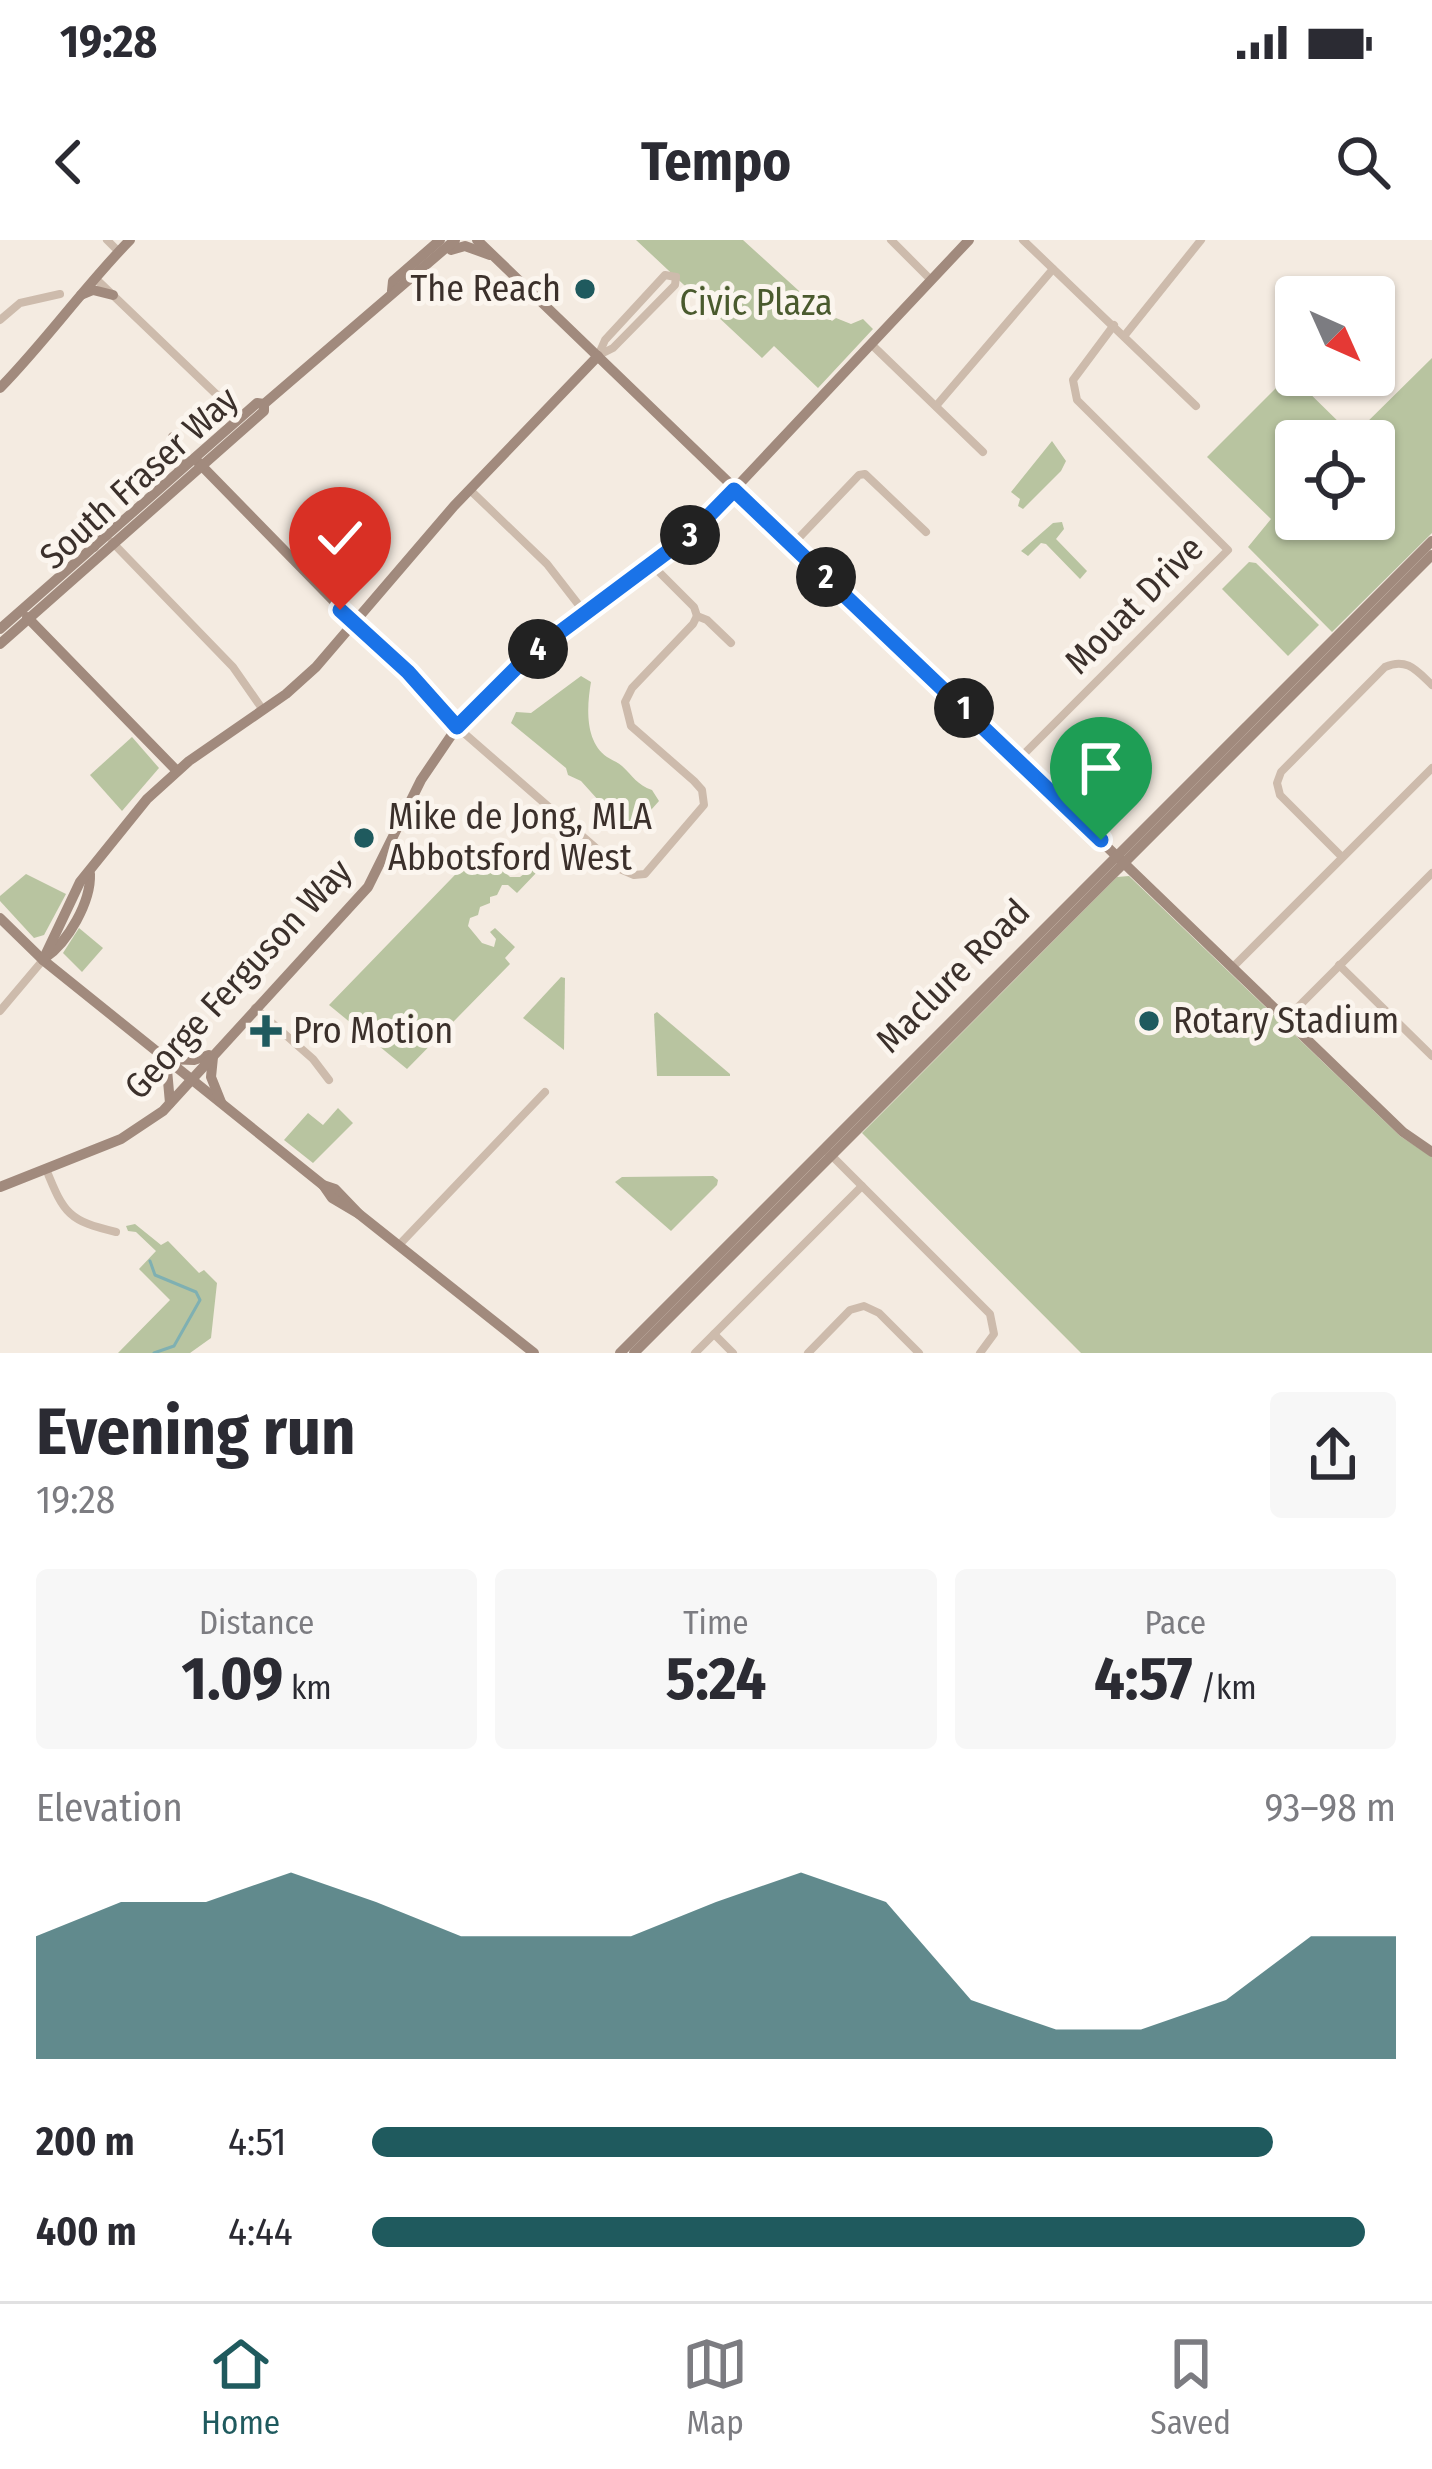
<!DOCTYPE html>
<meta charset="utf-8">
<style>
:root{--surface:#fff;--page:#f7f7f7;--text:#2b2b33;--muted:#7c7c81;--line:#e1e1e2;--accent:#1f5a5e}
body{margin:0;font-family:"Fira Sans Condensed",sans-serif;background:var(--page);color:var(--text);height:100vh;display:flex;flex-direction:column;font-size:45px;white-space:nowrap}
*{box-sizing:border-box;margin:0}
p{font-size:39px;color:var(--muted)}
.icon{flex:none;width:66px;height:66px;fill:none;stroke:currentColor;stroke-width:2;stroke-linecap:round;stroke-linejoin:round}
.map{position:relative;height:1113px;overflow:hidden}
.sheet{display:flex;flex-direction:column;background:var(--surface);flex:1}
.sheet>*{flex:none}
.needle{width:78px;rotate:135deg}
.buttons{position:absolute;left:1275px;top:36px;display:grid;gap:24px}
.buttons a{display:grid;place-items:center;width:120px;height:120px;border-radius:12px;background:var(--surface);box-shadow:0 3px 9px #0004;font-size:60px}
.pin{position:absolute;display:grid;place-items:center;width:102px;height:102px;color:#fff;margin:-123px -51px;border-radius:50% 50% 50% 0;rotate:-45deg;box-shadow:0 0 12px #0007}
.pin .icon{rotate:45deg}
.km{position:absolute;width:60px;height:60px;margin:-30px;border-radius:50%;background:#222;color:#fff;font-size:33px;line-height:60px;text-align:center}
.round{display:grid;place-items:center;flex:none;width:126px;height:126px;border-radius:12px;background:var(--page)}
.headline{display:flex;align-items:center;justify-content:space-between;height:204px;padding:0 36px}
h1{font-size:66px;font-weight:700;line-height:90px}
.metrics{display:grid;grid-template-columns:repeat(3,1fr);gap:18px;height:204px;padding:12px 36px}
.metrics div{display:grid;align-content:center;border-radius:12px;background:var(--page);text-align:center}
.metrics b{font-size:60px;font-weight:700}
.metrics small{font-size:33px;font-weight:400}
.metrics p{font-size:33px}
.chart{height:336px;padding:24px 36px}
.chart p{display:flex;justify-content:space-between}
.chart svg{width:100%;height:216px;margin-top:12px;fill:var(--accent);opacity:.7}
ul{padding:0 36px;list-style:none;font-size:39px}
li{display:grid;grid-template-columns:192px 144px 1fr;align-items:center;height:90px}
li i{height:30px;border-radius:15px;background:var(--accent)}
.status{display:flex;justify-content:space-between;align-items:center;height:84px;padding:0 60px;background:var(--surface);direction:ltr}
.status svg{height:33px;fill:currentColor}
header{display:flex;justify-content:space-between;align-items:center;height:156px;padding:0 36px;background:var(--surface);font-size:54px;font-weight:700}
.tab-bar{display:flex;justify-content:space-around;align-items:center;height:168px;border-top:3px solid var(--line);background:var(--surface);font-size:33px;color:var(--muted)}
.tab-bar a{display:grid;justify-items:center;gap:6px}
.tab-bar .on{color:var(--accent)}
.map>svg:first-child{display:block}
.green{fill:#b8c4a0;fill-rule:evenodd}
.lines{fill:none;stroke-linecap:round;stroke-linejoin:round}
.stream{stroke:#7fb0b2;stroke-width:3}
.street{stroke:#cdbbac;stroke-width:8}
.secondary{stroke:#a18a7d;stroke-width:10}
.route-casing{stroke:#fff;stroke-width:24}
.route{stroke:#1a73e8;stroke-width:15}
.poi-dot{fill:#1f5a5e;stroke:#fbf5ee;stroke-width:4.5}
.labels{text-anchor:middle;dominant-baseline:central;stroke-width:10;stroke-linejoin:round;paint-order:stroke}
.poi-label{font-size:36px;fill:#3b302b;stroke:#fbf5ee;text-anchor:start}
.park-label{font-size:36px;fill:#4a5a2e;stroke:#fbf5ee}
.street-label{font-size:36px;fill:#3b302b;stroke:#fbf5ee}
</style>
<div class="status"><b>19:28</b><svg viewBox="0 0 49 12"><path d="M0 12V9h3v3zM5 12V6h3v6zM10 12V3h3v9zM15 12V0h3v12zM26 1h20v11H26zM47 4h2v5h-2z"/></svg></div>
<header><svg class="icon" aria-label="back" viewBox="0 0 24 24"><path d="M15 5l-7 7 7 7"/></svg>Tempo<svg class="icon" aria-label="search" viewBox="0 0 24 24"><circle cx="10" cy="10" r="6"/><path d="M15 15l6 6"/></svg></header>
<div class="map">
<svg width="1432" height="1113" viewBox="0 0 1432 1113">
<rect width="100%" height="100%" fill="#f4ebe1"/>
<g class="green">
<path d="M636,0H743L832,81L836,78L851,84L863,79L873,89L818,148L774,106L762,118Z"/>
<path d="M1432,118V293L1332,392L1248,307L1271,279L1207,217L1290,134L1353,196ZM1296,201H1374V279H1296Z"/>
<path d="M1052,201L1066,221L1061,231L1023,269L1018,266L1020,259L1011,252Z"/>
<path d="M1062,282L1064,289L1056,299L1087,331L1080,339L1046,304L1041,303L1028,316L1021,311L1053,283Z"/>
<path d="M1249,322L1256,323L1319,385L1288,416L1222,349Z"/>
<path d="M581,436L591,442C587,465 584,501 607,517C612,520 617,522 622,526C633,536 637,545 652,550L659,561L635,588L609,572L581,541L568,535L566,528L511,483L516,472L531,473Z"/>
<path d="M132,497L159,528L122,571L90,535Z"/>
<path d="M481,608L510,637H520L529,630L538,631L517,653L508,645H502L497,655L490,657V663L480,667L478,675L470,678L468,686L482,703L494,707L496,699L490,692L495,688L515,707L505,718L510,724L407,829L329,765Z"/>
<path d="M26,634L66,654L44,695L34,698L0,661V656Z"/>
<path d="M1129,636L1400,896L1432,917V1113H1081L862,893L1117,637Z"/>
<path d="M79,688L103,708L82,732L63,713Z"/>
<path d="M561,737L565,738L564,810L523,778Z"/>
<path d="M657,772L730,834V836H657L654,774Z"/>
<path d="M338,868L353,883L313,923L284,900L308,873L323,885Z"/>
<path d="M713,936L718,940L717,945L671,991L615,942L622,937Z"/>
<path d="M135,984L161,1005L168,1001L199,1033L204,1030L217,1043L211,1098L190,1113H118L170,1060L139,1029L156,1011L136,992L128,991L126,986Z"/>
</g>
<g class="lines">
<path class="stream" d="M150,1021L155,1035L196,1052L200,1060L174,1106L154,1113"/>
<g class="street">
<path d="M107,0L119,12"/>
<path d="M891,0L931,40"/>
<path d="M1023,0L1196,166"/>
<path d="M95,38L240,177"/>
<path d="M0,80L20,63L60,54"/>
<path d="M1125,95L1201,0"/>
<path d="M871,104L983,212"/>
<path d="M599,115L613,108L675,45L676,37"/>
<path d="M598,116L605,100L665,35L676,37"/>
<path d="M936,166L1053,29"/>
<path d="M470,250L547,324L585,373"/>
<path d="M112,302L233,427L263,470"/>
<path d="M793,304L859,235L865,234L926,292"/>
<path d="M651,324L694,367L697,376L707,380L731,403"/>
<path d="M457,487L620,629L634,635L645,634L704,565L702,550L694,541L631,486L625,462L632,448L693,384L697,376"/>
<path d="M1018,520L1228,310L1077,160L1073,140L1114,85"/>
<path d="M1342,617L1280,555L1277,543L1281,532L1385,427C1407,417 1417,431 1432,445"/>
<path d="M1339,725L1432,816"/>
<path d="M1234,726L1432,528"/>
<path d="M255,768L313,819L329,840"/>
<path d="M0,771L43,720"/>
<path d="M1287,778L1432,633"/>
<path d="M829,913L990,1074L994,1094L980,1113"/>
<path d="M46,929C64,974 69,981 116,992"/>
<path d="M399,1005L545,852"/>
<path d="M714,1094L733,1113"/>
<path d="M695,1113L862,946"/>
<path d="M808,1113L850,1070L864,1066L879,1073L919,1113"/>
</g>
<g class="secondary">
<path d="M477,0L1403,892L1432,912"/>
<path d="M451,10L465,6L490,15"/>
<path d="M392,51L393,41L440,0"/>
<path d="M81,55L93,50L113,55"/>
<path d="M0,148C46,101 84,47 130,0"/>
<path d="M173,197L184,215L179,231"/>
<path d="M195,219L457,487"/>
<path d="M91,281L94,307"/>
<path d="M27,377L177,531"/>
<path d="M0,389L257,163L264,164"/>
<path d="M0,404L264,171V164L455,0"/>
<path d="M0,678L43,720L323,945L335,949L359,974L534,1113"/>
<path d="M45,718C68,702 91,662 90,634"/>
<path d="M43,720L80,642L147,559L189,521L286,454L316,427L454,266L598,116"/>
<path d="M213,817L211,837L221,862"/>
<path d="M166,819L194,820L209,815"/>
<path d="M166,819L170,863"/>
<path d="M323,945L332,958L359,974"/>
<path d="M0,947L121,899L163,871L368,647L421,540L457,487L528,416L696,290L969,0"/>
<path d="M620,1113L1432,301"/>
<path d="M634,1113L1432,315"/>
</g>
</g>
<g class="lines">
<g class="route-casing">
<path id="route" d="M340,370L408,432L457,487L528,416L690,295L734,250L1101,600"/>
</g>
<use href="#route" class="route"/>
</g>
<g class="poi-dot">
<circle cx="585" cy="49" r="12"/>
<circle cx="364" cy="598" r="12"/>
<circle cx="1149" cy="781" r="12"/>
<path d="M260 773h12v12h12v12h-12v12h-12v-12h-12v-12h12z"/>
</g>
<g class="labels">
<g class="poi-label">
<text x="561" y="49" text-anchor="end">The Reach</text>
<text x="388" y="577">Mike de Jong, MLA<tspan x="388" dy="41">Abbotsford West</tspan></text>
<text x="1173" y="781">Rotary Stadium</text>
<text x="293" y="791">Pro Motion</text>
</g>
<g class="park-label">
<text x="756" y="63">Civic Plaza</text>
</g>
<g class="street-label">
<text transform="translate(139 238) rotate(-42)">South Fraser Way</text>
<text transform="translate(1134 365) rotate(-45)">Mouat Drive</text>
<text transform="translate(953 736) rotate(-45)">Maclure Road</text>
<text transform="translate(238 739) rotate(-47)">George Ferguson Way</text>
</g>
</g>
</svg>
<div class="buttons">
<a><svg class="needle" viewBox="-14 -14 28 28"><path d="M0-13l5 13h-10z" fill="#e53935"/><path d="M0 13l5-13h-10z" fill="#7c7c81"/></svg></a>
<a><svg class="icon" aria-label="locate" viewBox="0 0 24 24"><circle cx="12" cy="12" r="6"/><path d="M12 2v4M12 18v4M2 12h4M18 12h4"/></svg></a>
</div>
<div class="pin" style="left:1101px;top:600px;background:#1e9e55"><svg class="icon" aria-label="arrive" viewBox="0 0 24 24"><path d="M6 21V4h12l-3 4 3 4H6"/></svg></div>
<div class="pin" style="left:340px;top:370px;background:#d93025"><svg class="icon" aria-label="check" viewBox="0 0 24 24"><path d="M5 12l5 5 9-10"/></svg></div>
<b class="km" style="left:964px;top:468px">1</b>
<b class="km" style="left:826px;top:337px">2</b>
<b class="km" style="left:690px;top:295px">3</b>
<b class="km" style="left:538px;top:409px">4</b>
</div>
<section class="sheet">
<div class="headline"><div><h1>Evening run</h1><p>19:28</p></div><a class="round"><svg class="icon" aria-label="share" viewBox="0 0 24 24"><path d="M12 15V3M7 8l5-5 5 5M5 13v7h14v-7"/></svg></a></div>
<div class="metrics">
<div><p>Distance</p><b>1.09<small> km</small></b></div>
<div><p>Time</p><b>5:24</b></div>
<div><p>Pace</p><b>4:57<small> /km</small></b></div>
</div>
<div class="chart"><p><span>Elevation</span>93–98 m</p>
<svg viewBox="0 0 160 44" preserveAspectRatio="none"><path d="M0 44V19L10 12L20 12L30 6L40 12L50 19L60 19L70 19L80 12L90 6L100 12L110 32L120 38L130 38L140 32L150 19L160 19V44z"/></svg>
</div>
<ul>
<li><b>200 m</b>4:51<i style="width:88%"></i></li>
<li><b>400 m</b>4:44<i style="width:97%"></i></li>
</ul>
</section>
<nav class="tab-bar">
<a class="on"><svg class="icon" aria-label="home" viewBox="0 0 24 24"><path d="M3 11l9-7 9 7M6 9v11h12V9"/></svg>Home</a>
<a><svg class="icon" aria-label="map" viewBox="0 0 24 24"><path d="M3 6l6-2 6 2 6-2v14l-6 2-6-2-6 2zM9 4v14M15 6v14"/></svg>Map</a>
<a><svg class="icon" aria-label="saved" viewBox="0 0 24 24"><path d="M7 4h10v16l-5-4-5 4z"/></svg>Saved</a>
</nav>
